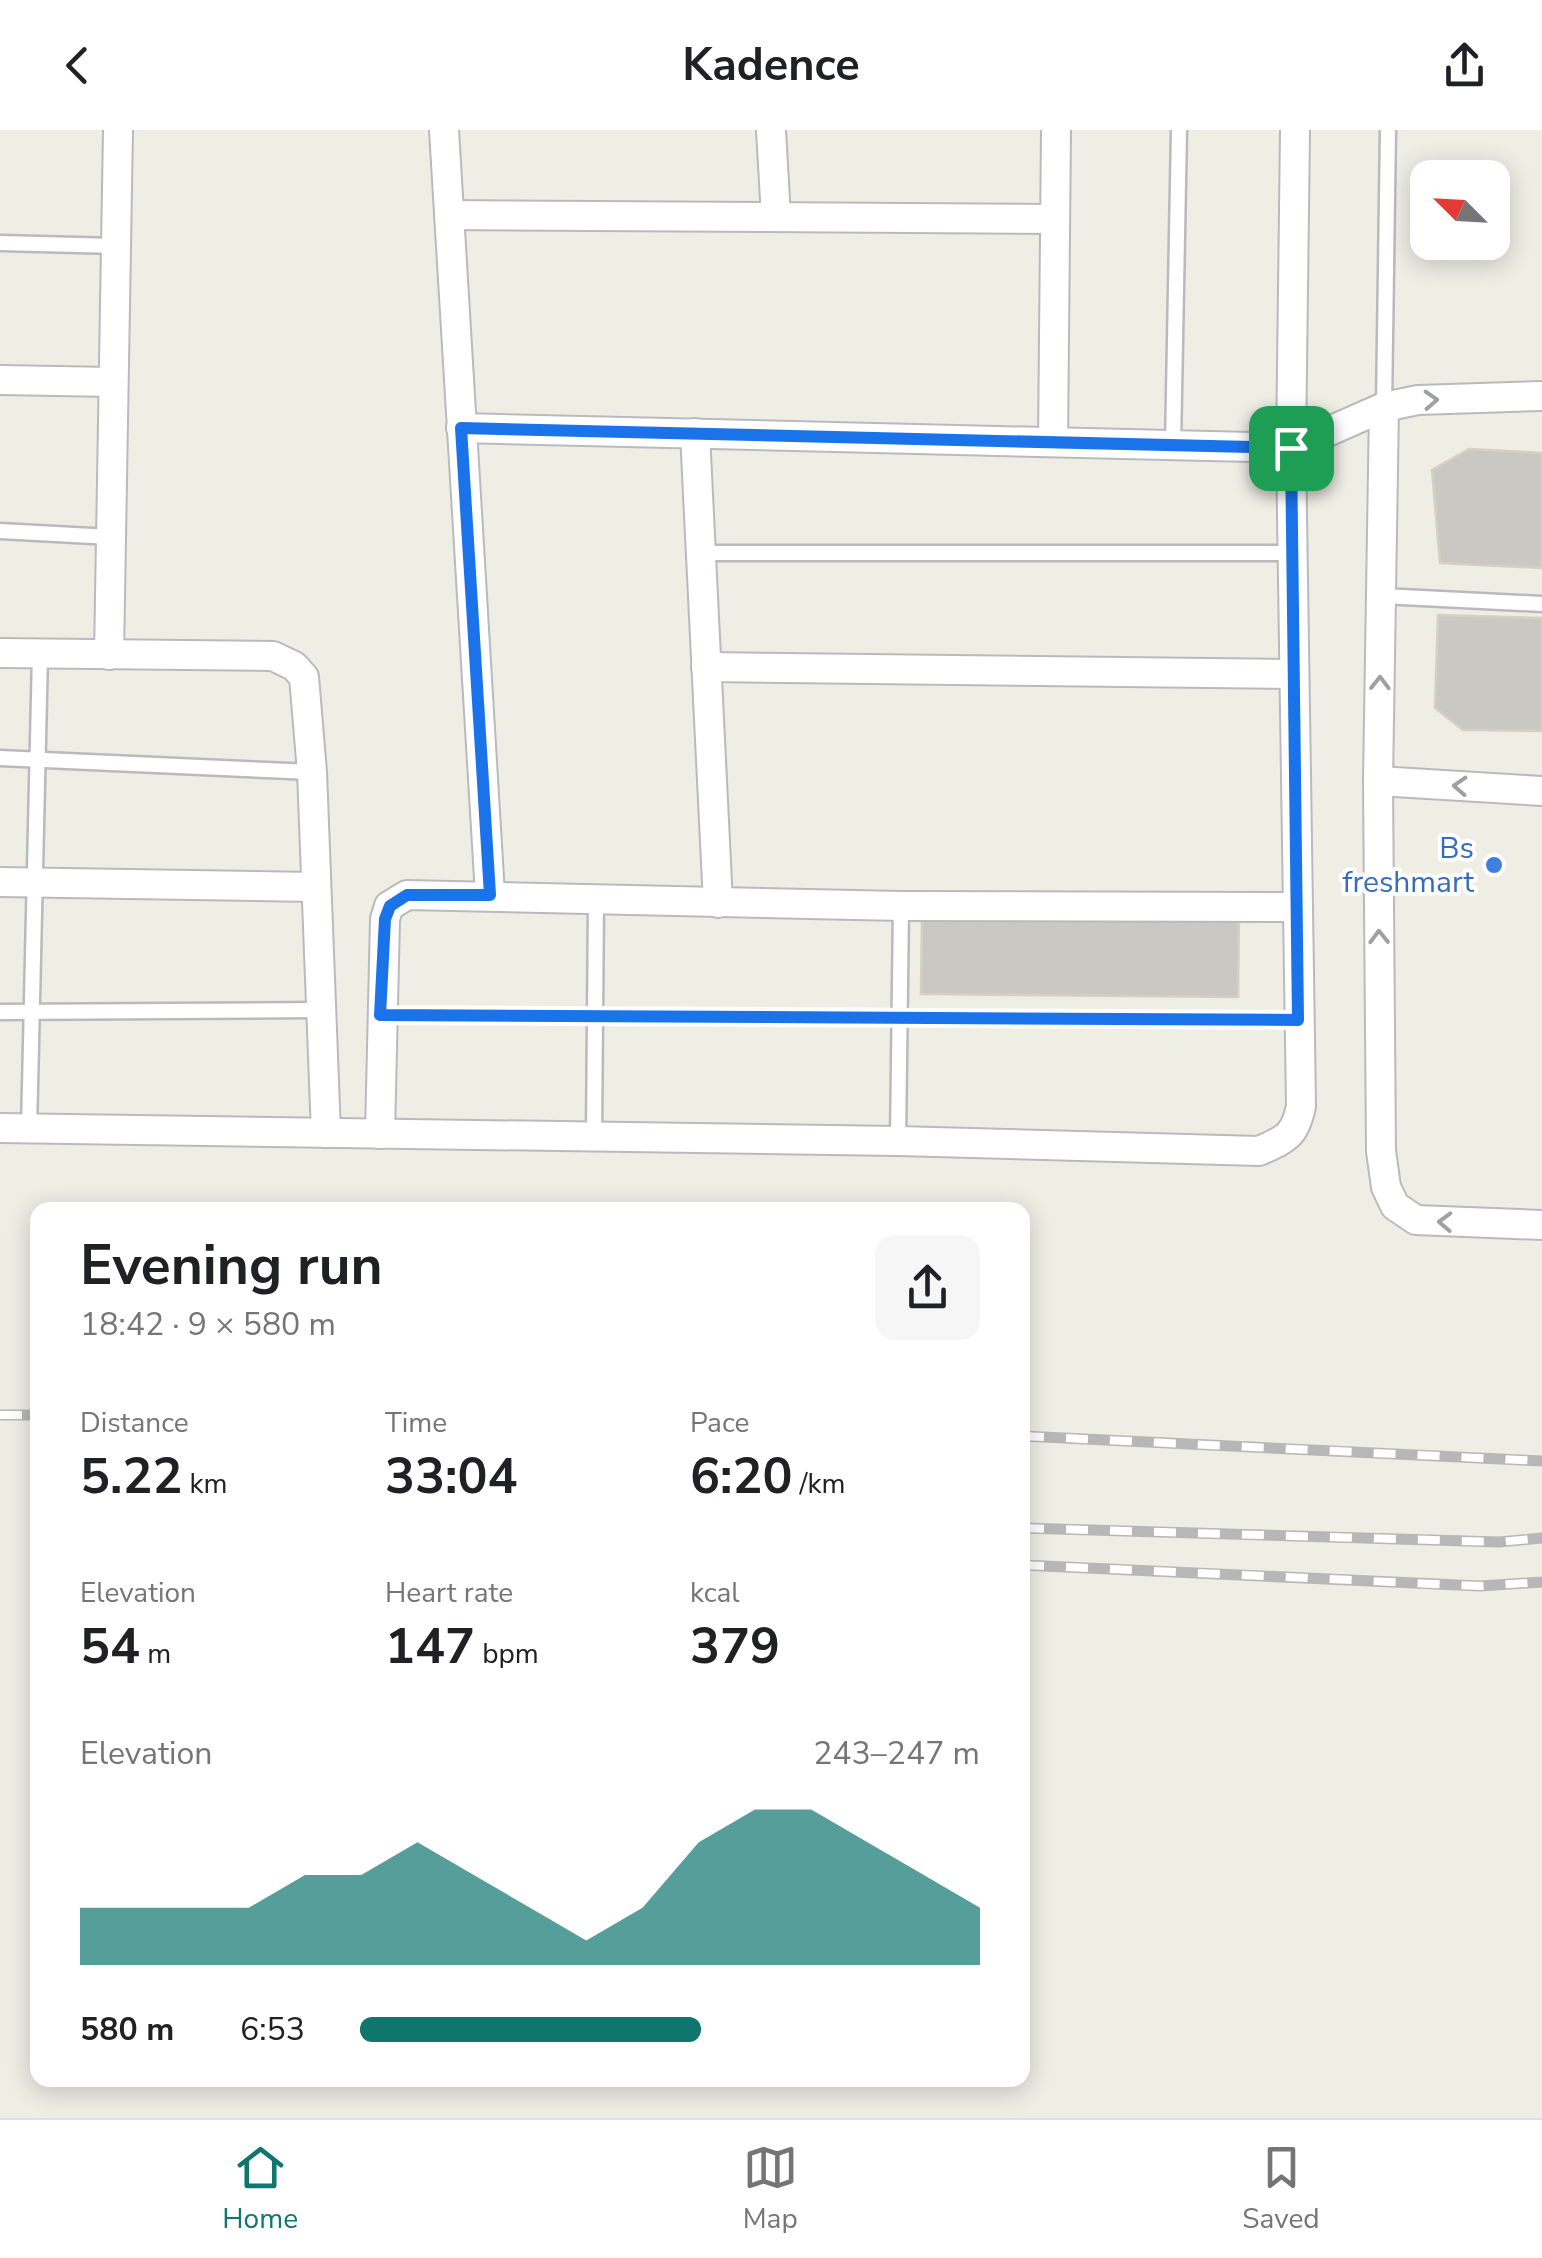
<!DOCTYPE html>
<meta charset="utf-8">
<style>
:root{--surface:#fff;--page:#f6f6f6;--text:#202124;--muted:#757577;--line:#e0e0e0;--accent:#0f766e}
body{margin:0;font-family:"Nunito Sans",sans-serif;background:var(--page);color:var(--text);height:100vh;display:flex;flex-direction:column;font-size:38px;white-space:nowrap}
*{box-sizing:border-box;margin:0}
p{font-size:32px;color:var(--muted)}
.icon{flex:none;width:55px;height:55px;fill:none;stroke:currentColor;stroke-width:2;stroke-linecap:round;stroke-linejoin:round}
.map{position:relative;flex:1;overflow:hidden}
.drawer{position:absolute;left:30px;top:1072px;width:1000px;height:885px;display:flex;flex-direction:column;background:var(--surface);border-radius:20px;box-shadow:0 5px 25px #0003}
.drawer>*{flex:none}
.needle{width:65px;rotate:294deg}
.buttons{position:absolute;left:1410px;top:30px;display:grid;gap:20px}
.buttons a{display:grid;place-items:center;width:100px;height:100px;border-radius:20px;background:var(--surface);box-shadow:0 5px 25px #0003;font-size:50px}
.pin{position:absolute;display:grid;place-items:center;width:85px;height:85px;color:#fff;margin:-42px;border-radius:20px;box-shadow:0 5px 15px #0006}
.round{display:grid;place-items:center;flex:none;width:105px;height:105px;border-radius:20px;background:var(--page)}
.headline{display:flex;align-items:center;justify-content:space-between;height:170px;padding:0 50px}
h1{font-size:55px;font-weight:700;line-height:75px}
.stats{display:grid;grid-template-columns:repeat(3,1fr);gap:15px;height:170px;padding:10px 50px}
.stats div{display:grid;align-content:center}
.stats b{font-size:50px;font-weight:700}
.stats small{font-size:28px;font-weight:400}
.stats p{font-size:28px}
.chart{height:280px;padding:20px 50px}
.chart p{display:flex;justify-content:space-between}
.chart svg{width:100%;height:180px;margin-top:10px;fill:var(--accent);opacity:.7}
ul{padding:0 50px;list-style:none;font-size:32px}
li{display:grid;grid-template-columns:160px 120px 1fr;align-items:center;height:75px}
li i{height:25px;border-radius:12px;background:var(--accent)}
header{display:flex;justify-content:space-between;align-items:center;height:130px;padding:0 50px;background:var(--surface);font-size:45px;font-weight:700}
.dock{display:flex;justify-content:space-around;align-items:center;height:140px;border-top:2px solid var(--line);background:var(--surface);font-size:28px;color:var(--muted)}
.dock a{display:grid;justify-items:center;gap:5px}
.dock .current{color:var(--accent)}
.map>svg:first-child{display:block}
.building{fill:#cac8c2;stroke:#d4d1c4;stroke-width:2.5}
.lines{fill:none;stroke-linecap:round;stroke-linejoin:round}
.service-casing{stroke:#b8babf;stroke-width:19}
.minor-casing{stroke:#b8babf;stroke-width:32}
.service{stroke:#fff;stroke-width:14}
.minor{stroke:#fff;stroke-width:28}
.rail-casing{stroke:#b6b7b7;stroke-width:11}
.rail{stroke:#fff;stroke-width:8;stroke-dasharray:22;stroke-linecap:butt}
.oneway{stroke:#9ea0a3}
.route-casing{stroke:#fff;stroke-width:20}
.route{stroke:#1a73e8;stroke-width:12}
.shop-dot{fill:#3f7fe0;stroke:#fff;stroke-width:4}
.labels{text-anchor:middle;dominant-baseline:central;stroke-width:8;stroke-linejoin:round;paint-order:stroke}
.shop-label{font-size:30px;fill:#366cbe;stroke:#fff;text-anchor:end}
</style>
<header><svg class="icon" aria-label="back" viewBox="0 0 24 24"><path d="M15 5l-7 7 7 7"/></svg>Kadence<svg class="icon" aria-label="share" viewBox="0 0 24 24"><path d="M12 15V3M7 8l5-5 5 5M5 13v7h14v-7"/></svg></header>
<div class="map">
<svg width="1542" height="1988" viewBox="0 0 1542 1988">
<rect width="100%" height="100%" fill="#efeee5"/>
<g class="building">
<path d="M1469,319L1542,323V438L1440,433L1432,340Z"/>
<path d="M1438,485L1542,488V601L1463,600L1435,578Z"/>
<path d="M922,782L1239,784L1238,867L921,864Z"/>
</g>
<g class="lines">
<g class="service-casing">
<g id="service">
<path d="M0,113L116,116"/>
<path d="M1384,277L1388,0"/>
<path d="M1173,316L1179,0"/>
<path d="M0,401L111,407"/>
<path d="M701,423H1293"/>
<path d="M1382,466L1542,474"/>
<path d="M0,628L312,642"/>
<path d="M0,882L320,880"/>
<path d="M381,885L1297,890"/>
<path d="M29,1000L40,524"/>
<path d="M594,1007L596,770"/>
<path d="M898,1011L901,776"/>
</g>
</g>
<g class="minor-casing">
<g id="minor">
<path d="M444,0L490,765"/>
<path d="M771,0L776,87"/>
<path d="M449,85L1055,89"/>
<path d="M0,250L113,252"/>
<path d="M1542,266L1418,270L1384,277L1378,651L1381,1021L1386,1057L1395,1076L1416,1090L1542,1095"/>
<path d="M461,298L1291,318L1384,277"/>
<path d="M695,303L718,773"/>
<path d="M1053,312L1056,0"/>
<path d="M0,523L273,526L294,536L304,547L312,642L326,1003"/>
<path d="M109,525L118,0"/>
<path d="M706,537L1294,544"/>
<path d="M1378,651L1542,661"/>
<path d="M0,752L315,757"/>
<path d="M0,998L898,1011L1259,1021C1286,1009 1295,1006 1301,976L1291,318L1295,0"/>
<path d="M380,1004L385,789L389,776L407,765L901,776L1297,777"/>
</g>
</g>
<use href="#service" class="service"/>
<use href="#minor" class="minor"/>
<g class="rail-casing">
<g id="rail">
<path d="M0,1285H38"/>
<path d="M1022,1306L1542,1331"/>
<path d="M1022,1398L1499,1412L1542,1408"/>
<path d="M1022,1435L1480,1456L1542,1452"/>
</g>
</g>
<use href="#rail" class="rail"/>
</g>
<defs><path id="oneway-chevron" d="M-2-3.5L2.5 0L-2 3.5" fill="none" stroke-width="1.6" stroke-linecap="round" stroke-linejoin="round" transform="scale(2.5)"/></defs>
<g class="oneway">
<use href="#oneway-chevron" transform="translate(1431 270) rotate(-3)"/>
<use href="#oneway-chevron" transform="translate(1380 553) rotate(-89)"/>
<use href="#oneway-chevron" transform="translate(1460 656) rotate(-177)"/>
<use href="#oneway-chevron" transform="translate(1379 807) rotate(-91)"/>
<use href="#oneway-chevron" transform="translate(1445 1092) rotate(-178)"/>
</g>
<g class="lines">
<g class="route-casing">
<path id="route" d="M461,298L1291,318L1298,890L380,885L385,789L390,776L407,765H490Z"/>
</g>
<use href="#route" class="route"/>
</g>
<circle class="shop-dot" cx="1494" cy="735" r="10"/>
<g class="labels">
<g class="shop-label">
<text x="1474" y="718">Bs<tspan x="1474" dy="34">freshmart</tspan></text>
</g>
</g>
</svg>
<div class="buttons">
<a><svg class="needle" viewBox="-14 -14 28 28"><path d="M0-13l5 13h-10z" fill="#e53935"/><path d="M0 13l5-13h-10z" fill="#757577"/></svg></a>
</div>
<div class="pin" style="left:1291px;top:318px;background:#1e9e55"><svg class="icon" aria-label="arrive" viewBox="0 0 24 24"><path d="M6 21V4h12l-3 4 3 4H6"/></svg></div>
<section class="drawer">
<div class="headline"><div><h1>Evening run</h1><p>18:42 · 9 × 580 m</p></div><a class="round"><svg class="icon" aria-label="share" viewBox="0 0 24 24"><path d="M12 15V3M7 8l5-5 5 5M5 13v7h14v-7"/></svg></a></div>
<div class="stats">
<div><p>Distance</p><b>5.22<small> km</small></b></div>
<div><p>Time</p><b>33:04</b></div>
<div><p>Pace</p><b>6:20<small> /km</small></b></div>
</div>
<div class="stats">
<div><p>Elevation</p><b>54<small> m</small></b></div>
<div><p>Heart rate</p><b>147<small> bpm</small></b></div>
<div><p>kcal</p><b>379</b></div>
</div>
<div class="chart"><p><span>Elevation</span>243–247 m</p>
<svg viewBox="0 0 160 44" preserveAspectRatio="none"><path d="M0 44V30L10 30L20 30L30 30L40 22L50 22L60 14L70 22L80 30L90 38L100 30L110 14L120 6L130 6L140 14L150 22L160 30V44z"/></svg>
</div>
<ul>
<li><b>580 m</b>6:53<i style="width:55%"></i></li>
</ul>
</section>
</div>
<nav class="dock">
<a class="current"><svg class="icon" aria-label="home" viewBox="0 0 24 24"><path d="M3 11l9-7 9 7M6 9v11h12V9"/></svg>Home</a>
<a><svg class="icon" aria-label="map" viewBox="0 0 24 24"><path d="M3 6l6-2 6 2 6-2v14l-6 2-6-2-6 2zM9 4v14M15 6v14"/></svg>Map</a>
<a><svg class="icon" aria-label="saved" viewBox="0 0 24 24"><path d="M7 4h10v16l-5-4-5 4z"/></svg>Saved</a>
</nav>
